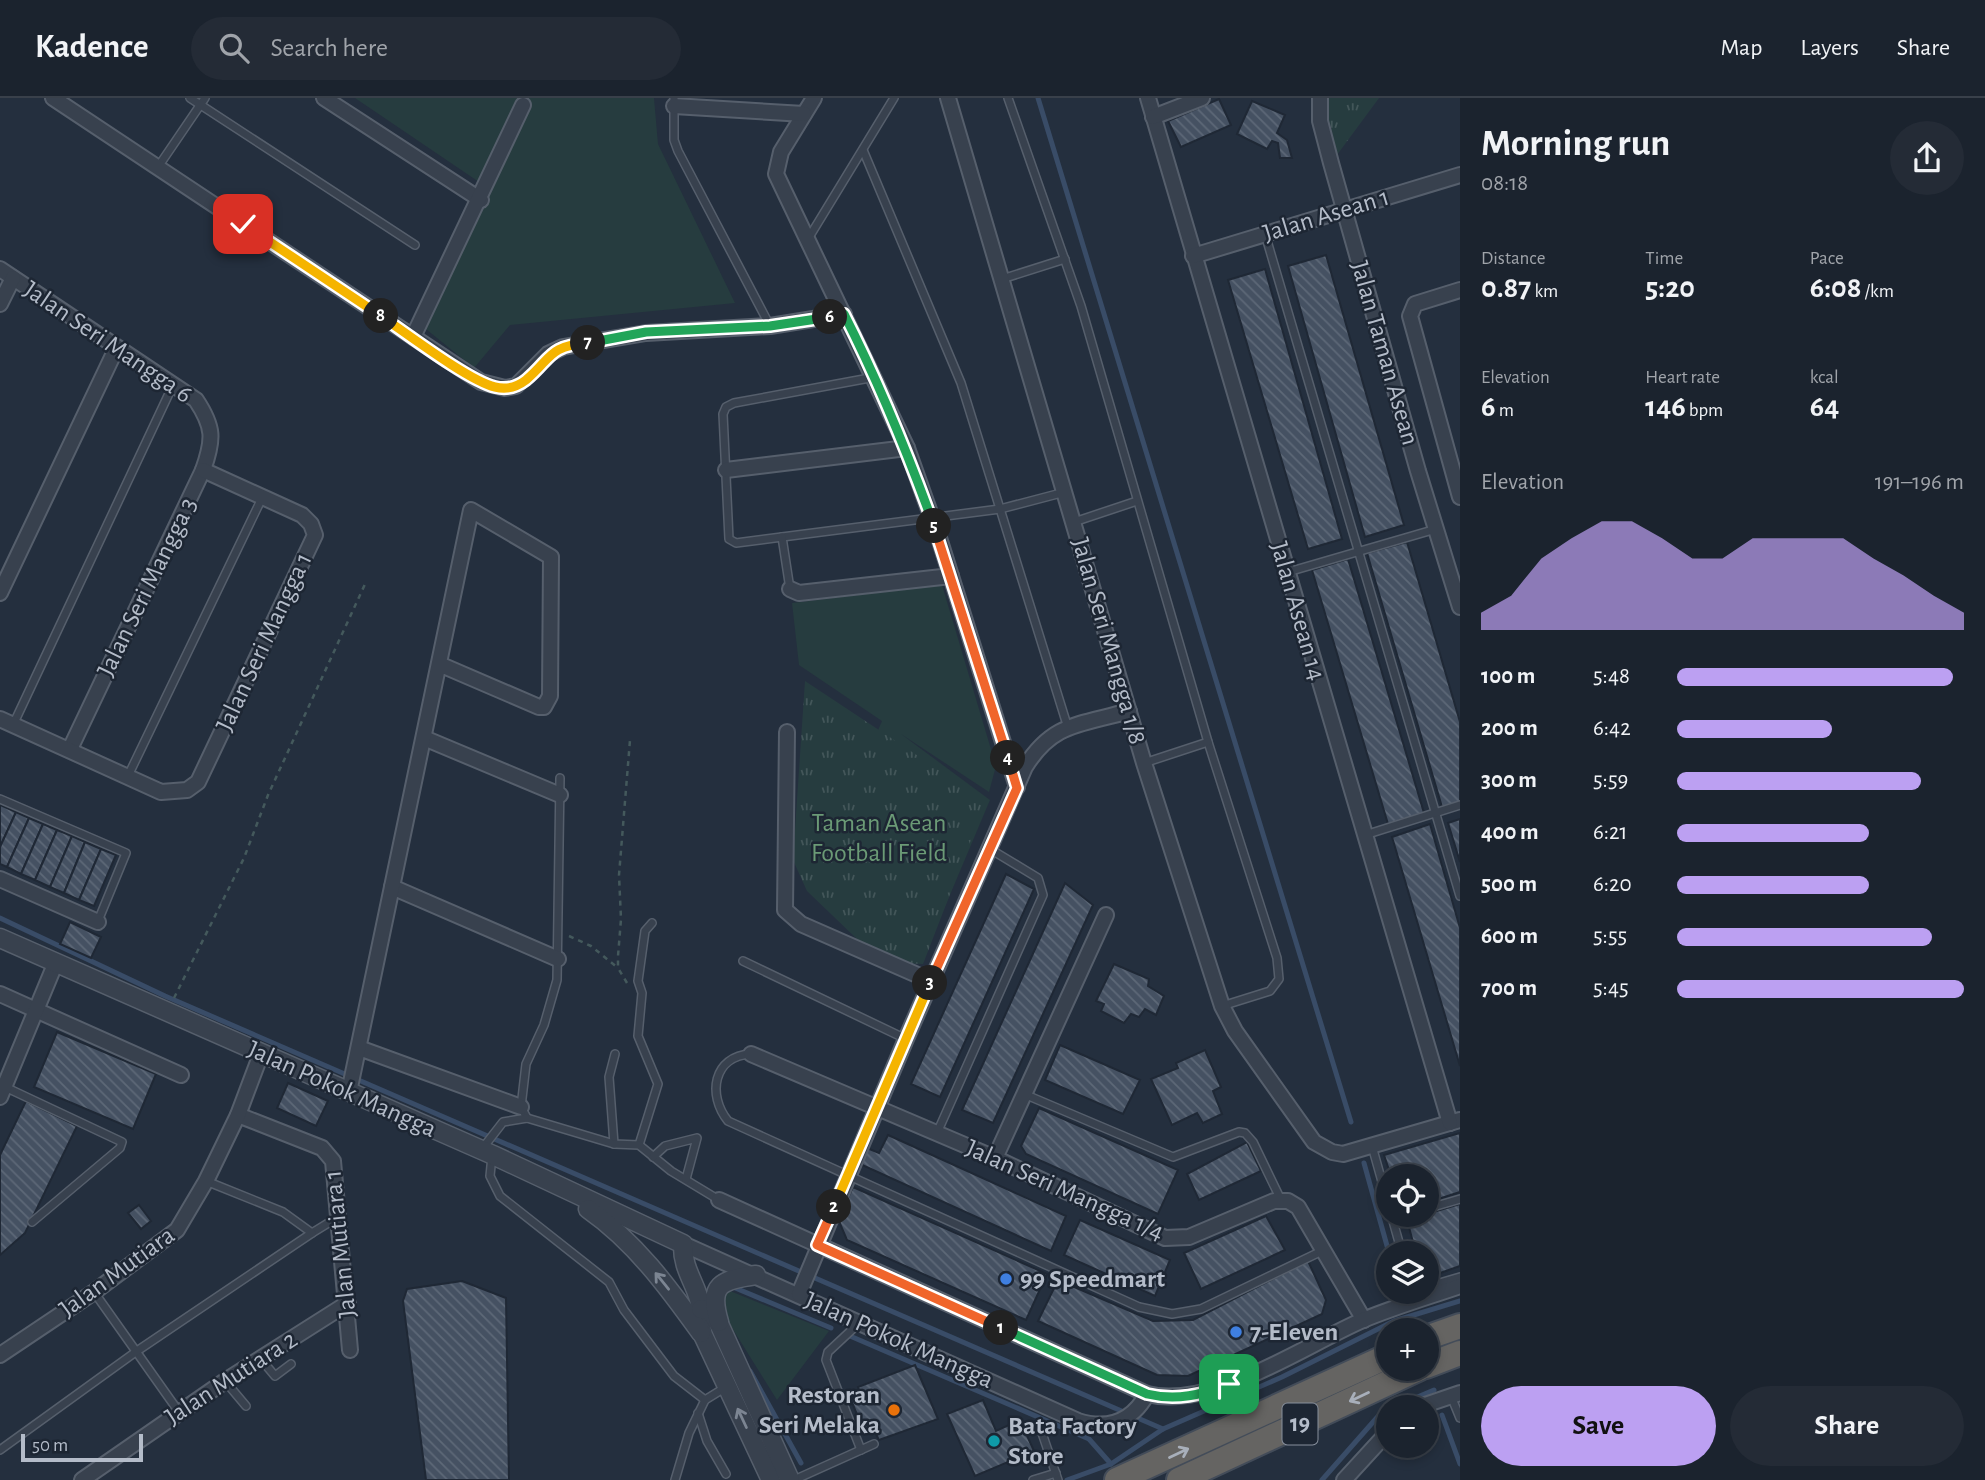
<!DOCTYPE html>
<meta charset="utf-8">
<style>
:root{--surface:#1b232e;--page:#242b36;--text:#f1f3f6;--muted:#a0a4aa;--line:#39404a;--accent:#bca0f2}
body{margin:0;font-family:"Alegreya Sans",sans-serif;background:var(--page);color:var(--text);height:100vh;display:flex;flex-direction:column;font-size:26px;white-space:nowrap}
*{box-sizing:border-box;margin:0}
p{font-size:23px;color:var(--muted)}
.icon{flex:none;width:38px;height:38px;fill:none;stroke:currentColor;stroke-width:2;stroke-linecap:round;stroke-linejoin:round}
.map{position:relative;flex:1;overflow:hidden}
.side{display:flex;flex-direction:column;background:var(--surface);width:525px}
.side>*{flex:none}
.buttons{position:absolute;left:1376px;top:1066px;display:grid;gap:14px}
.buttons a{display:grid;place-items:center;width:63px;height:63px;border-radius:50%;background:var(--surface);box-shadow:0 4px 10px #0003,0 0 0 2px var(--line);font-size:35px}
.scale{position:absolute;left:21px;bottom:18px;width:122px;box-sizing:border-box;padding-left:7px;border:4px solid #b4bcc9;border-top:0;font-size:19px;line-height:24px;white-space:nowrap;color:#b4bcc9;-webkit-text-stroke:5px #1d2633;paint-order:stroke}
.pin{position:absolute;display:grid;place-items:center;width:60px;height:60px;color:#fff;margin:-30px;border-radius:14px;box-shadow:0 4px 10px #0006}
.km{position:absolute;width:35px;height:35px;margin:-18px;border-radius:50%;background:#222;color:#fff;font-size:19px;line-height:35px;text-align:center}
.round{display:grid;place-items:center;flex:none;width:74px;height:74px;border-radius:37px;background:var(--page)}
.summary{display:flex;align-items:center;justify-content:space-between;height:119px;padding:0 21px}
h1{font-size:38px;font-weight:700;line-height:52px}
.stats{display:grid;grid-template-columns:repeat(3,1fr);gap:10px;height:119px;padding:7px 21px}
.stats div{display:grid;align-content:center}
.stats b{font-size:30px;font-weight:700}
.stats small{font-size:19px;font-weight:400}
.stats p{font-size:19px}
.chart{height:196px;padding:14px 21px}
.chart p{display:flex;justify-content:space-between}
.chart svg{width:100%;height:126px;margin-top:7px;fill:var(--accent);opacity:.7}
.cta{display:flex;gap:14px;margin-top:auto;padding:14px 21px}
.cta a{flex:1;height:80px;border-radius:42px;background:var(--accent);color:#111;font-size:28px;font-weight:700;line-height:80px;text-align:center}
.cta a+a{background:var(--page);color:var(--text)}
ul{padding:0 21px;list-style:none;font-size:23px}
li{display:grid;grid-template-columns:112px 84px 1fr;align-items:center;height:52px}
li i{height:18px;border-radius:9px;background:var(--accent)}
header{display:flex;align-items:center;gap:42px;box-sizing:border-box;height:98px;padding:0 35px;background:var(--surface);border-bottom:2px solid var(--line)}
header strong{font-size:33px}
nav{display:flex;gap:38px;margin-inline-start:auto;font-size:24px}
.search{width:490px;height:63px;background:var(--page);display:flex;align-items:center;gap:18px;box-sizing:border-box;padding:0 24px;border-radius:38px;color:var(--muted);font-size:26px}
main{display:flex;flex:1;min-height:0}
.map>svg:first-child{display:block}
.green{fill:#263c3f}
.park{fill:url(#park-tufts)}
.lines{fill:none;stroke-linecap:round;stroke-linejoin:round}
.stream{stroke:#394c67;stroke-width:5}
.building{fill:url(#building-back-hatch);stroke:#1f2835;stroke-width:2}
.service-casing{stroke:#565f6c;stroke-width:10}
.minor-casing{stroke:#565f6c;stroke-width:18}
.tertiary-casing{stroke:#565f6c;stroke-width:21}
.trunk-casing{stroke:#434c59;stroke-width:28}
.path{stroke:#44595c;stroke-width:2.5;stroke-dasharray:5 5;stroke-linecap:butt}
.service{stroke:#38414e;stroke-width:7}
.minor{stroke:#38414e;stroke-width:14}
.tertiary{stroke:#38414e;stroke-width:18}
.trunk{stroke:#656462;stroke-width:24}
.oneway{stroke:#7c8592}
.oneway2{stroke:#a8afba}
.split-1-casing{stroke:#fff;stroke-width:14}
.split-2-casing{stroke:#fff;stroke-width:14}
.split-3-casing{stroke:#fff;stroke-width:14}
.split-4-casing{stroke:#fff;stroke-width:14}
.split-5-casing{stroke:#fff;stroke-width:14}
.split-6-casing{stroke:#fff;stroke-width:14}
.split-7-casing{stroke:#fff;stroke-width:14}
.split-8-casing{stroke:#fff;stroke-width:14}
.split-9-casing{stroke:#fff;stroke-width:14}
.split-1{stroke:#22a559;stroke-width:9}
.split-2{stroke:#f0652b;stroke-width:9}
.split-3{stroke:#f5b400;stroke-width:9}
.split-4{stroke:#f0652b;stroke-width:9}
.split-5{stroke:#f0652b;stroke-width:9}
.split-6{stroke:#22a559;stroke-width:9}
.split-7{stroke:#22a559;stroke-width:9}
.split-8{stroke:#f5b400;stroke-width:9}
.split-9{stroke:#f5b400;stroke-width:9}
.shop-dot{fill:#3f7fe0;stroke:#1d2633;stroke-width:2.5}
.food-dot{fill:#e8710a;stroke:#1d2633;stroke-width:2.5}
.culture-dot{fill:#0f9aa8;stroke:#1d2633;stroke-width:2.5}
.labels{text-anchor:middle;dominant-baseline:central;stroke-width:5;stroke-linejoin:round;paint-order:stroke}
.shield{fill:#1d2633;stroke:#878f9c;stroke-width:2}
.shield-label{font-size:24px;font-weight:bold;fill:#b4bcc9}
.street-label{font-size:26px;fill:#b4bcc9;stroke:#1d2633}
.park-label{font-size:26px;fill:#6b9a76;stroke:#1d2633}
.poi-label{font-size:26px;font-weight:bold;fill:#b4bcc9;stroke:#1d2633;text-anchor:start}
</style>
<header>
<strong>Kadence</strong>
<div class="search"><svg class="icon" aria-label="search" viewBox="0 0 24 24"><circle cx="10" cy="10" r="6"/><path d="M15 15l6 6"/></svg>Search here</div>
<nav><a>Map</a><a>Layers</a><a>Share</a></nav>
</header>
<main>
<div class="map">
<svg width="1460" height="1382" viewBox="0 0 1460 1382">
<defs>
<pattern id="park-tufts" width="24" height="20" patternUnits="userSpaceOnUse" patternTransform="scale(1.75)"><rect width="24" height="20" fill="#263c3f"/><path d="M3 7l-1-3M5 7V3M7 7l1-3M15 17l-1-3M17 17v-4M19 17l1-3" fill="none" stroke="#435659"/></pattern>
<pattern id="building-back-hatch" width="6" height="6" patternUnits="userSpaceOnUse" patternTransform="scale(1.75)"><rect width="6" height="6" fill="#455162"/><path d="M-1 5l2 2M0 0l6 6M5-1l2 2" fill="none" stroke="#5d6877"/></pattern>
</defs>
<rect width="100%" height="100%" fill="#242f3e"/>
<g class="green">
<path d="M355,0H654L658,46L735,205L510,227L474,270L421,227L479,84Z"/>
<path d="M942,487L996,668L989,694L901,636L990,702L944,811L826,753L882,623L799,567L792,505Z"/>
<path d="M730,1193L829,1233L777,1302L724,1217L725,1197Z"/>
</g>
<g class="park">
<path d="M1320,0H1379L1331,65Z"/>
<path d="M805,583L986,703L923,866L881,864L807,793L793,762Z"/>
</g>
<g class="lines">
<g class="stream">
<path d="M1038,0L1351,1024"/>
<path d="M0,820L165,898L1163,1331"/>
<path d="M1364,1065L1389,1155"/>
<path d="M733,1189L831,1230"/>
<path d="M850,1238L1089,1341L1111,1366"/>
<path d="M750,1273L801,1365"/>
<path d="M1394,1309L1434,1292"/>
<path d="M1442,1317L1460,1366"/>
<path d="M1067,1382L1111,1366L1163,1331L1282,1279L1394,1223L1460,1203"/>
<path d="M1322,1382L1381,1315L1388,1312"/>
</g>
</g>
<g class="building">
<path d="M1219,1L1231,27L1181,49L1168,23Z"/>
<path d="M1252,3L1285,17L1277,35L1287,42L1292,60H1280L1278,45L1272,43L1267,51L1237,36Z"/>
<path d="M1326,157L1404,427L1365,439L1288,168Z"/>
<path d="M1265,171L1342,441L1308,451L1228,182Z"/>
<path d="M1407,444L1460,624V704L1442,709L1367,455Z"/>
<path d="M1348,461L1424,715L1388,726L1312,472Z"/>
<path d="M0,707L16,714L0,749Z"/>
<path d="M16,714L29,720L7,769L0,766V749Z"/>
<path d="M29,720L43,726L21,776L7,769Z"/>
<path d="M1460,721V764L1448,725Z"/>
<path d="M43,726L57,732L35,782L21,776Z"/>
<path d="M1430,726L1460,830V968L1392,739Z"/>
<path d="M57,732L72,738L50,789L35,782Z"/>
<path d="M72,738L85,744L64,795L50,789Z"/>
<path d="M85,744L101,751L79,802L64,795Z"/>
<path d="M101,751L116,757L94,808L79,802Z"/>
<path d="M1006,776L1034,791L940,999L911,986Z"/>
<path d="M1065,785L1093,807L993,1025L962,1012Z"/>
<path d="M70,824L101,839L91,860L60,846Z"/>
<path d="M1114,866L1149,881L1148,888L1164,898L1156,917L1145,911L1139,919L1131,916L1124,925L1101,913L1104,906L1096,903Z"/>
<path d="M57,934L156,976L133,1031L34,989Z"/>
<path d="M1060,947L1140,982L1123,1016L1045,982Z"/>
<path d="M1205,952L1221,989L1213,993L1222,1016L1203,1025L1197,1015L1172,1027L1151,981L1178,970L1176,965Z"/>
<path d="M288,985L328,1003L316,1028L277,1010Z"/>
<path d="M26,1003L77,1028L25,1135L0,1157V1057Z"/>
<path d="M1039,1010L1178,1072L1158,1116L1026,1056L1021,1048Z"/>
<path d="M1460,1035V1094L1426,1105V1078H1391L1384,1057Z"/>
<path d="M888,1037L1066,1118L1051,1153L860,1066L867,1050L879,1055Z"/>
<path d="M1247,1044L1261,1073L1199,1102L1187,1076Z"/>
<path d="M853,1089L1047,1176L1026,1222L847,1142L838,1121Z"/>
<path d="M1460,1106V1168L1426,1180V1155H1416L1407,1122Z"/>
<path d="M139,1107L151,1123L141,1131L128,1115Z"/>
<path d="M1266,1118L1285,1152L1201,1191L1184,1155Z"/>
<path d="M1080,1122L1170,1162L1155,1198L1064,1157Z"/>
<path d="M1308,1163L1326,1202L1322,1216L1188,1278L1157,1277L1038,1223L1058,1182L1153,1223L1193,1222Z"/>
<path d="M462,1183L506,1200L509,1382H426L403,1203L407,1191Z"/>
<path d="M915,1267L938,1321L879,1342L874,1332L865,1336L851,1302L861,1298L858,1289Z"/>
<path d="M983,1302L996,1333L1020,1322L1034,1353L975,1378L947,1316Z"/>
</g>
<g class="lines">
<g class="service-casing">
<g id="service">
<path d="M190,0L415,147"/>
<path d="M674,0V42L678,53L770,228"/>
<path d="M1008,0L1081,208L1208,644L1277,860L1279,881L1270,893L1222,908"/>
<path d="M863,52L961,285L1068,630"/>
<path d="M158,69L205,0"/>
<path d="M1265,136L1460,798"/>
<path d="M808,141L894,0"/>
<path d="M1002,181L1065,161"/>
<path d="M1074,424L1137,403"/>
<path d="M782,439L1000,411L1065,394"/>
<path d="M1288,474L1436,431"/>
<path d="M790,491L782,439L736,445L729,441L723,316L726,309L734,305L875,279"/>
<path d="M13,627L173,287"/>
<path d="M1144,665L1208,644"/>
<path d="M127,680L262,400"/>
<path d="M0,701L126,755L98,823"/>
<path d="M1365,737L1460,707"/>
<path d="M743,863L906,941"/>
<path d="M751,956C713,958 707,997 728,1023L1139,1209L1172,1216L1201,1211L1324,1152"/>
<path d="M5,989L122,1044L120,1050L32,1124"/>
<path d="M1024,996L1173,1059L1239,1034L1245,1035L1253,1044L1281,1102"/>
<path d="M527,1020L521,1009L526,966L544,927L557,882L560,680"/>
<path d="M937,1035L1043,797L1038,780L990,751"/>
<path d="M614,1046L609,979L615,956"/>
<path d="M639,1047L658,986L638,938L642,895L638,883L645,833L652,825"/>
<path d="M1372,1048L1388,1105"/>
<path d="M482,1051L503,1024L527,1020L614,1046L639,1047L671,1073L719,1102"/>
<path d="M492,1058L490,1078L500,1098L609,1184L624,1212L674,1278L705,1302"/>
<path d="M653,1059L665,1048L697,1040L686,1081"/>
<path d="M1426,1111L1460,1101"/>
<path d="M1391,1116L1402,1155"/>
<path d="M1392,1121L1408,1116"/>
<path d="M312,1135L338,1119"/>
<path d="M1426,1189L1460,1179"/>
<path d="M94,1194L179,1314"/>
<path d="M858,1226L828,1254L826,1262L861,1352"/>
<path d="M260,1260L275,1278L291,1266"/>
<path d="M225,1283L246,1308"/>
<path d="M1451,1298L1460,1320"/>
<path d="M698,1315L707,1343L726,1376"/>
<path d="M1042,1335L1058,1382"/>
<path d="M0,1352L137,1253L312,1135L283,1114L206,1083"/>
<path d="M675,1382L689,1335L705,1302L726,1289"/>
<path d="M794,1382L874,1346"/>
<path d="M1033,1382L1056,1375"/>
</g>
</g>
<g class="minor-casing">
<g id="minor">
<path d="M53,0L481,284L505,290L516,288L548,256L563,249L646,235L770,228L844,216"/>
<path d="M324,0L481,102"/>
<path d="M814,0L781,54L776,76L907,350L940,443L1017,689"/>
<path d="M948,0L1144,665L1222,908L1235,933L1314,1044L1332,1054L1343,1056L1460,1022"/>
<path d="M1148,0L1450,1025"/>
<path d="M1320,0V23L1331,65L1418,373L1460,509"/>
<path d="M674,8L804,16"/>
<path d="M1153,19L1202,0"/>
<path d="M1193,158L1460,77"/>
<path d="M0,171L196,302C214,329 214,341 203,372L70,651"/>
<path d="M1460,192L1415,206L1410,218L1460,399"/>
<path d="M0,206L13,180"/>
<path d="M413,239L523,7"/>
<path d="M726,372L907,350"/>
<path d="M790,491L799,495L951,478"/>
<path d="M0,495L116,251"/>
<path d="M0,621L161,694L187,692L198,684L315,437L311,426L302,417L203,372"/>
<path d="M787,634L785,812L801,826L931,883"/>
<path d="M424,640L560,697"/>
<path d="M0,781L98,824"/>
<path d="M392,789L558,861"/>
<path d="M0,896L181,977"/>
<path d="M359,950L521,1009"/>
<path d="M751,956L995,1060L1165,1140L1189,1139L1274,1103H1288L1298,1109L1364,1222"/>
<path d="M349,994L471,412L551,459L550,598L544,609H539L439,566"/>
<path d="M0,999L56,864"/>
<path d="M238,1017L322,1050L333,1063L350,1252"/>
<path d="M995,1060L1106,817"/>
<path d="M719,1102L1147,1296C1212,1312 1303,1248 1363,1222C1394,1209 1428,1199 1460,1188"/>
<path d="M683,1146L1078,1323C1107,1332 1132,1324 1147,1296"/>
<path d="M799,1196L906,941L1025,669C1053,624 1081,627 1129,613"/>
<path d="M0,1257L94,1194L177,1132L206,1083L238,1017L261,956"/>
<path d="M1419,1309L1460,1295"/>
<path d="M82,1382L225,1283L348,1205"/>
<path d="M1344,1382L1388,1334"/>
</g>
</g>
<g class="tertiary-casing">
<g id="tertiary">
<path d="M0,840L493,1057L683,1146C682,1173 698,1187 701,1210C702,1221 699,1223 703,1237L771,1382"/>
<path d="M588,1111C635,1144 668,1189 701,1235"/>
<path d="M701,1211L711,1213L720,1228L790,1382"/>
<path d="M719,1224C708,1186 721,1182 756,1177"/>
</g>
</g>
<g class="trunk-casing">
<g id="trunk">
<path d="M1426,1240L1460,1228"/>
<path d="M1426,1268L1460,1255"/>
<path d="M1117,1382L1388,1258"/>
<path d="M1179,1382L1420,1270"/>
</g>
</g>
<g class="path">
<path d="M569,838L591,848L618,870"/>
<path d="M627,885L618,870V858L621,821L619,777L630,642"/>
<path d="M174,900L244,760L268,697L366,484"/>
</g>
<use href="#service" class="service"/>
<use href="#minor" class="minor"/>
<use href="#tertiary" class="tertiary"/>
<use href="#trunk" class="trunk"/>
</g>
<defs><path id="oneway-shaft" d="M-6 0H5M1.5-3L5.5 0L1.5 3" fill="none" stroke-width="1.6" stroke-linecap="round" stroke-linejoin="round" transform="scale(1.75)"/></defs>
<g class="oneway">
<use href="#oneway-shaft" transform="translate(662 1183) rotate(-129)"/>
<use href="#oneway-shaft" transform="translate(742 1320) rotate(-115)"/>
</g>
<g class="oneway2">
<use href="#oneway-shaft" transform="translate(1359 1299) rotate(155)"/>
<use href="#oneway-shaft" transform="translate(1179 1355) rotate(-25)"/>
</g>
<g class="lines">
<g class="split-1-casing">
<path id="split-1" d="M1001,1230L1147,1296C1176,1303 1202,1297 1229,1286"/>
</g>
<g class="split-2-casing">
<path id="split-2" d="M834,1109L817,1147L1001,1230"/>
</g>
<g class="split-3-casing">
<path id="split-3" d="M834,1109L930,885"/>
</g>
<g class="split-4-casing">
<path id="split-4" d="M930,885L1017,690L1008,660"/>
</g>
<g class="split-5-casing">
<path id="split-5" d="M934,428L1008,660"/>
</g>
<g class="split-6-casing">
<path id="split-6" d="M830,219L844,216C880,287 907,353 934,428"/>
</g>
<g class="split-7-casing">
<path id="split-7" d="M588,245L646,234L770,228L830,219"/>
</g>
<g class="split-8-casing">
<path id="split-8" d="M381,218C406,235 469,283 495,289C507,292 517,289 526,282C552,260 548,248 588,245"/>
</g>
<g class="split-9-casing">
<path id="split-9" d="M243,126L381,218"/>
</g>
<use href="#split-1" class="split-1"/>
<use href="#split-2" class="split-2"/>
<use href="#split-3" class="split-3"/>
<use href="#split-4" class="split-4"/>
<use href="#split-5" class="split-5"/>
<use href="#split-6" class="split-6"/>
<use href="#split-7" class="split-7"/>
<use href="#split-8" class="split-8"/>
<use href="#split-9" class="split-9"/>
</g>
<g class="shop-dot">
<circle cx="1006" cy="1181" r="7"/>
<circle cx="1236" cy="1234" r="7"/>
</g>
<circle class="food-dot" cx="894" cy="1312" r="7"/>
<circle class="culture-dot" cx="994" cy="1343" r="7"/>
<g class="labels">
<rect class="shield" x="1282.5" y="1305.5" width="35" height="41" rx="5"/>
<g class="shield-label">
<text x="1300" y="1326">19</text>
</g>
<g class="street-label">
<text transform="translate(1326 117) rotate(-17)">Jalan Asean 1</text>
<text transform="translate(108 244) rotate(34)">Jalan Seri Mangga 6</text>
<text transform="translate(1385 255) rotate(74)">Jalan Taman Asean</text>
<text transform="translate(147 489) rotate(-64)">Jalan Seri Mangga 3</text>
<text transform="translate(1298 513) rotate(74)">Jalan Asean 14</text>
<text transform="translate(1109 543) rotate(74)">Jalan Seri Mangga 1/8</text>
<text transform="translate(264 544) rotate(-65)">Jalan Seri Mangga 1</text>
<text transform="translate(342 991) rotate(24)">Jalan Pokok Mangga</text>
<text transform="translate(1065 1092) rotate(24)">Jalan Seri Mangga 1/4</text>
<text transform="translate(340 1146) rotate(-96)">Jalan Mutiara 1</text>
<text transform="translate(117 1174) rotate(-36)">Jalan Mutiara</text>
<text transform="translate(899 1242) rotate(24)">Jalan Pokok Mangga</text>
<text transform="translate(231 1280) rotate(-33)">Jalan Mutiara 2</text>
</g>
<g class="park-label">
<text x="879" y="725">Taman Asean<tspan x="879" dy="30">Football Field</tspan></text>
</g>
<g class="poi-label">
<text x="1020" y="1181">99 Speedmart</text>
<text x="1250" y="1234">7-Eleven</text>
<text x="880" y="1297" text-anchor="end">Restoran<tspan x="880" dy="30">Seri Melaka</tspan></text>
<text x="1008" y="1328">Bata Factory<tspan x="1008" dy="30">Store</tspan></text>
</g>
</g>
</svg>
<div class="buttons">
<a><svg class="icon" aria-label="locate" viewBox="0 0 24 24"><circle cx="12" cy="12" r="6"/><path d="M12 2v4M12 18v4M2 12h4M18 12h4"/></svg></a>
<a><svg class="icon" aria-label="layers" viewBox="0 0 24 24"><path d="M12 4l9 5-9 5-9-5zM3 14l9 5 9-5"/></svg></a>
<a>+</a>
<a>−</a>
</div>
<div class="scale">50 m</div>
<div class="pin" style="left:1229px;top:1286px;background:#1e9e55"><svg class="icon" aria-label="arrive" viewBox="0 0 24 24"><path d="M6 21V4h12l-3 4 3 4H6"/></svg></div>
<div class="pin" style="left:243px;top:126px;background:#d93025"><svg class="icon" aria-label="check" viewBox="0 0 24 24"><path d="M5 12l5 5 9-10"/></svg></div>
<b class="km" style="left:1001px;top:1230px">1</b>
<b class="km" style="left:834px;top:1109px">2</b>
<b class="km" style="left:930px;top:885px">3</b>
<b class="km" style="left:1008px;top:660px">4</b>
<b class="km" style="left:934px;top:428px">5</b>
<b class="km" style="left:830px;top:219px">6</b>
<b class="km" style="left:588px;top:245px">7</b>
<b class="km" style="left:381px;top:218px">8</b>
</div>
<section class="side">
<div class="summary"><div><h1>Morning run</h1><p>08:18</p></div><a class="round"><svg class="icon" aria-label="share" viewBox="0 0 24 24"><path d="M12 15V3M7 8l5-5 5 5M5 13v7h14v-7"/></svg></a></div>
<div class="stats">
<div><p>Distance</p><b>0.87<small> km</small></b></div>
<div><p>Time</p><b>5:20</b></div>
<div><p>Pace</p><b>6:08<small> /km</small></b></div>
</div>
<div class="stats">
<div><p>Elevation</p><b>6<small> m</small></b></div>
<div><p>Heart rate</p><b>146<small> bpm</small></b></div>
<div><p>kcal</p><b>64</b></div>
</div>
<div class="chart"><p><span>Elevation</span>191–196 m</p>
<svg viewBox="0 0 160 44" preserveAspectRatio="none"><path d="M0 44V38L10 32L20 19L30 12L40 6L50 6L60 12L70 19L80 19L90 12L100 12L110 12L120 12L130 19L140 25L150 32L160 38V44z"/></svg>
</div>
<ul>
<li><b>100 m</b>5:48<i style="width:96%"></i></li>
<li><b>200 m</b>6:42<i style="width:54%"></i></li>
<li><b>300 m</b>5:59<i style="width:85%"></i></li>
<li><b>400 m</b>6:21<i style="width:67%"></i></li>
<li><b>500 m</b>6:20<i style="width:67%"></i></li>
<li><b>600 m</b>5:55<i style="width:89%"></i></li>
<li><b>700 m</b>5:45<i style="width:100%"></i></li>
</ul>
<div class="cta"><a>Save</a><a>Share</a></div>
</section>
</main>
